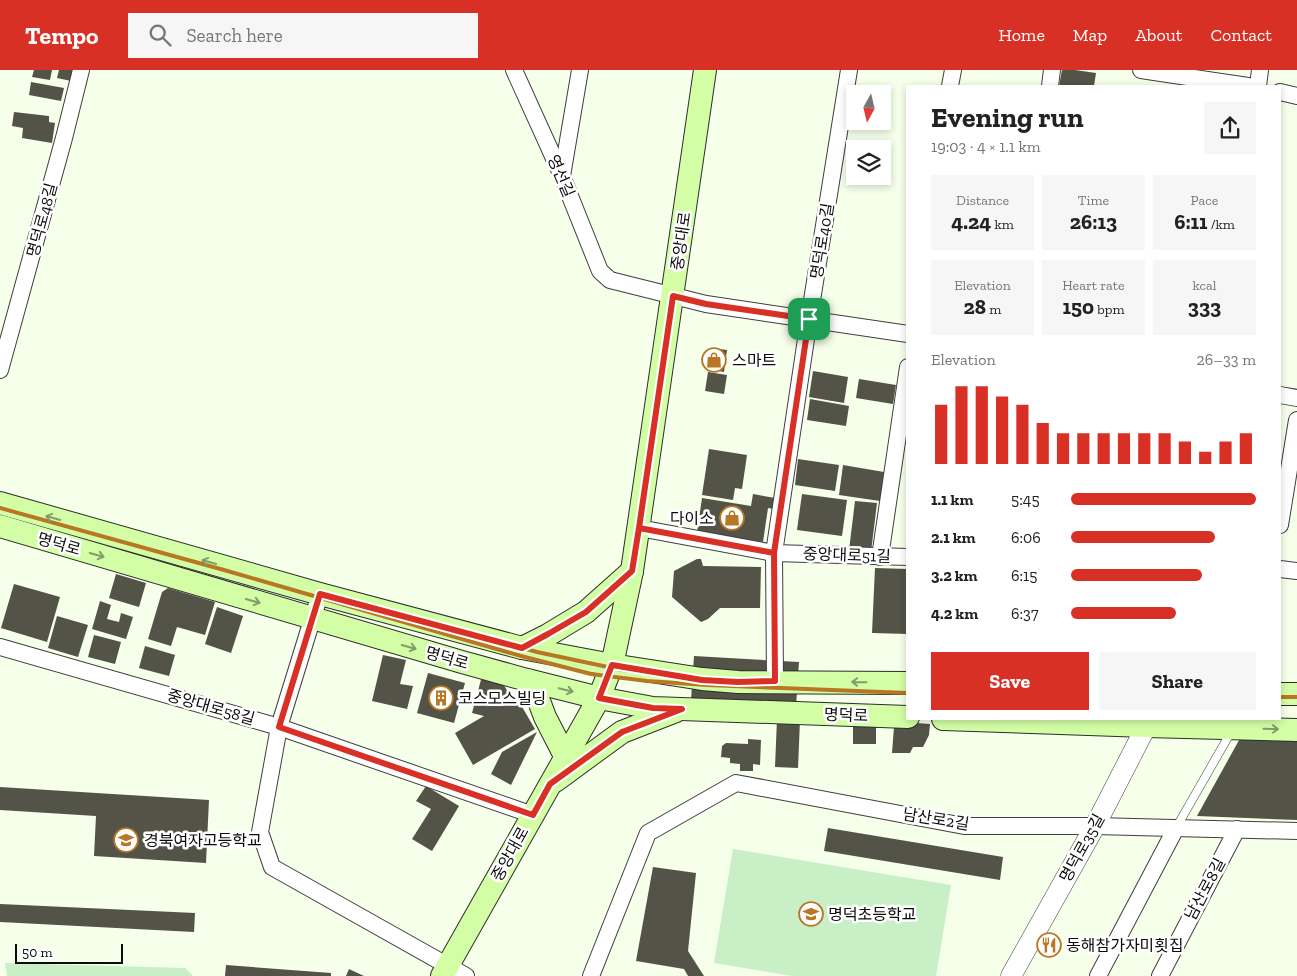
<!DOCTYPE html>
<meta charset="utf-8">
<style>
:root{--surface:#fff;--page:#f6f6f6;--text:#222;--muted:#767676;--accent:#d93025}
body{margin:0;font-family:"Zilla Slab","Noto Sans KR",serif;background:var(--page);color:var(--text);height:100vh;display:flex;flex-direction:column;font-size:19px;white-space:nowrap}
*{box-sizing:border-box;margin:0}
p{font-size:16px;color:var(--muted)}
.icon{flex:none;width:28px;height:28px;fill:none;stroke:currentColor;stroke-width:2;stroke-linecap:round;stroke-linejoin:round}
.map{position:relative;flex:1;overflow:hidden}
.side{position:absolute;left:906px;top:15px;width:375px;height:635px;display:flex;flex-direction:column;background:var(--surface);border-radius:0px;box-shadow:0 2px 8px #0003}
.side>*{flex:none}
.needle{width:32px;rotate:188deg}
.buttons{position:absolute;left:846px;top:15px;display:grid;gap:10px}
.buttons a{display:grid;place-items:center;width:45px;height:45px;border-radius:0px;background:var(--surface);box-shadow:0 2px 8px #0003;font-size:25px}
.scale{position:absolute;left:15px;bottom:12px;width:108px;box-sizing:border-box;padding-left:5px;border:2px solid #0b0b0b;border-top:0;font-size:14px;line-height:18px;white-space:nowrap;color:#0b0b0b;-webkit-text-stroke:4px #fff;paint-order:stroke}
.pin{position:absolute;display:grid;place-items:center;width:42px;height:42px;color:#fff;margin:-21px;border-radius:10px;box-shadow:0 2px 8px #0006}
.round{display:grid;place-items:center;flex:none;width:52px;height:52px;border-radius:0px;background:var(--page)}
.summary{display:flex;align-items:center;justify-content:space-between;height:85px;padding:0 25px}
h1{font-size:28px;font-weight:700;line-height:38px}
.stats{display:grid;grid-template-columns:repeat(3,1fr);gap:8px;height:85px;padding:5px 25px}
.stats div{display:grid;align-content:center;border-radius:0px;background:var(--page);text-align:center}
.stats b{font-size:21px;font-weight:700}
.stats small{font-size:14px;font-weight:400}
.stats p{font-size:14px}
.chart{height:140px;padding:10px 25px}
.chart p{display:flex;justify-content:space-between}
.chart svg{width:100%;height:90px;margin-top:5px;stroke:var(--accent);stroke-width:6}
.cta{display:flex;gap:10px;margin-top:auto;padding:10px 25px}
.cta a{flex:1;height:58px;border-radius:0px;background:var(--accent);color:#fff;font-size:20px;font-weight:700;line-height:58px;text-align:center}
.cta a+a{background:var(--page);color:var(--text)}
ul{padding:0 25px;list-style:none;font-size:16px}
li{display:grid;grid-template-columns:80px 60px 1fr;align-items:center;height:38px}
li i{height:12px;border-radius:6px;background:var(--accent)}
header{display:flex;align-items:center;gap:30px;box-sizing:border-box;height:70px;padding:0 25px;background:var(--accent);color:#fff}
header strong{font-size:24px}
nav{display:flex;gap:28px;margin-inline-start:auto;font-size:18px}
.search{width:350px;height:45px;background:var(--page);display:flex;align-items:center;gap:12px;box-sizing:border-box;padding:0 18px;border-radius:0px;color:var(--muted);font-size:19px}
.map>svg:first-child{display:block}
.pitch{fill:#c8efc6}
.building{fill:#535348}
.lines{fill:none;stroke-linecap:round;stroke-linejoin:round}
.service-casing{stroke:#3e3e3e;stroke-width:9}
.minor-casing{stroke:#3e3e3e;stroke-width:18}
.tertiary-casing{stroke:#3e3e3e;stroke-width:21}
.secondary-casing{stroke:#2d2d2d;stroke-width:24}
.service{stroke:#fff;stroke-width:8}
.minor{stroke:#fff;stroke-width:16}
.tertiary{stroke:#fff;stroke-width:20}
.secondary{stroke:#d3fea5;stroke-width:22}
.rail{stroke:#b97625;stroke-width:4}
.oneway{stroke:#839d67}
.route-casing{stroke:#fff;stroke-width:10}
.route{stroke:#d93025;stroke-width:6}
.labels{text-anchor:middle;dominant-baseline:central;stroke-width:5;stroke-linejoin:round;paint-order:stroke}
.street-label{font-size:16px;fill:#0b0b0b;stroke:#fff}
.poi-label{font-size:16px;fill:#0b0b0b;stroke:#fff;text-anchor:start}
</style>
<header>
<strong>Tempo</strong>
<div class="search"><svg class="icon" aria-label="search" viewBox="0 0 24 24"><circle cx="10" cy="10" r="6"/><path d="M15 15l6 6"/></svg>Search here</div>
<nav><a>Home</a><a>Map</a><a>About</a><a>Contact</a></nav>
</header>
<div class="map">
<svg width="1297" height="906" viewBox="0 0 1297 906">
<rect width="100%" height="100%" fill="#f6ffe9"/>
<g class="pitch">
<path d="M733,779L951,815L936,906H792L714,893Z"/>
<path d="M5,893L185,898L193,906H7Z"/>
</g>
<g class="building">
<path d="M34,0H52L50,10L32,7Z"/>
<path d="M59,0H78L76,12L57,8Z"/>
<path d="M1062,0H1075L1096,3L1094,16H1059Z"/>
<path d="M31,12L64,18L61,31L29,25Z"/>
<path d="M14,42L49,46V52L55,53L52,73L22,68L23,58L12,56Z"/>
<path d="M712,278L727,280L724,302L708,299Z"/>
<path d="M813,301L848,307L844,333L809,327Z"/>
<path d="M708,302L727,305L724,324L705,321Z"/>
<path d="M859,309L896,315L893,334L856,328Z"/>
<path d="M810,329L849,336L846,356L807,350Z"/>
<path d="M709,379L747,385L742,419L735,418L733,430L702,425Z"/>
<path d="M798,389L839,395L835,421L795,415Z"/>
<path d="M843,395L884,402L880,431L839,425Z"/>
<path d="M753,424L775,428L773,439L768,438L763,472L697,462L702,428L751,436Z"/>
<path d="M802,424L847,430L842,466L797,460Z"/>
<path d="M855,431L877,433L871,482L849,480Z"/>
<path d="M697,489H701L703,496L761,497L760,538H720L708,549L701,552L672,527L674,501Z"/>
<path d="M875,498L908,499V564L872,563Z"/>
<path d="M116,504L146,513L139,537L109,528Z"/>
<path d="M14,514L60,527L47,572L1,558Z"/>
<path d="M168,518L215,532L205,565L177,557L171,576L148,569L162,522Z"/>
<path d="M100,531L111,535L107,549L119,552L121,543L133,547L126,569L92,559Z"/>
<path d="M217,537L243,546L231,583L205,574Z"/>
<path d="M57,546L88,555L78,587L48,578Z"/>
<path d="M94,565L121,572L115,594L88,587Z"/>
<path d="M145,576L175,585L169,606L139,598Z"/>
<path d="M383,585L406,590L400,614L413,616L407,639L372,631Z"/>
<path d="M694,586L799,592L796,636L691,630Z"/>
<path d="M428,603L465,613L454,653L417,643Z"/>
<path d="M482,606L502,612L514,632L518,630L535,659L473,695L455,663L484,646L472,643Z"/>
<path d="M777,649L800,650L798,698L775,697Z"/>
<path d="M853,650L876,651V674H853Z"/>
<path d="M903,652L930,654L929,665L923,677H913L910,683H892L894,657Z"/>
<path d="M537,662L511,715L491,704L502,682Z"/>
<path d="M1243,663L1297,664V750L1197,746Z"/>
<path d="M748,669L761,670L760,695L753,694V701H740V694L730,693V688L721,687L722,676L726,673L748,674Z"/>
<path d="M426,716L459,736L432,781L412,769L431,739L416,731Z"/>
<path d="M0,717L209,730L206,793L94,786L96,746L0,740Z"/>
<path d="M828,758L1003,787L1000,810L824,781Z"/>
<path d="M653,797L696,803L688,881L704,906H688L684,899L636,891Z"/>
<path d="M0,834L195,843L194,862L0,852Z"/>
<path d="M226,895L331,903V906H225Z"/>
<path d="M349,899L364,906H346Z"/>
</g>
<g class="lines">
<g class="service-casing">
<path id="service" d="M1176,758L1231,662"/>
</g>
<g class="minor-casing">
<g id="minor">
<path d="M514,0L562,106L600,201L610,210L706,234L908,264"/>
<path d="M1141,0L1248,16"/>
<path d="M950,16L953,0"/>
<path d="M1050,16L1052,0"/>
<path d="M1258,16L1260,0"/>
<path d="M1280,22L1297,26"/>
<path d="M562,106L580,0"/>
<path d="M0,300L64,68L81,0"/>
<path d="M1280,325L1297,328"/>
<path d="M1280,455L1297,350"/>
<path d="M639,458L774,483L908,487"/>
<path d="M880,487L908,297"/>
<path d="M1280,499L1297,501"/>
<path d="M320,524L279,657L260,762L272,797L466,906"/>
<path d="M0,577L279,657L533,745"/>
<path d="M775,611L774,483L809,249L849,0"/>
<path d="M591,906L648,763L736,713L964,756H1095L1297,761"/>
<path d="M1098,906L1176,758"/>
<path d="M1160,906L1237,759"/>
</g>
</g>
<g class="tertiary-casing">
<path id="tertiary" d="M1011,906L1095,756L1150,649"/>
</g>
<g class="secondary-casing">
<g id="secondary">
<path d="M0,433L320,524L522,578L612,595L702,609L738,612L908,613"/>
<path d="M0,456L462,592L527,610L599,628L653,638L908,647"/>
<path d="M522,578L548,565L586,542L632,501"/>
<path d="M527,610L536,623L545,647L565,686"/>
<path d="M1280,624H1297"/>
<path d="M943,649L1146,656L1297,660"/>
<path d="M555,711L622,662L676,641"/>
<path d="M442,906L599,628L612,595L632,501L705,0"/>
</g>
</g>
<use href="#service" class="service"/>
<use href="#minor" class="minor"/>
<use href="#tertiary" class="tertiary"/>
<use href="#secondary" class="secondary"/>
<g class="rail">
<path d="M0,438L224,500L521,586L591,604L647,611L707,615L908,623"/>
<path d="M420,549L537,582L622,600L700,607"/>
<path d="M1280,627H1297"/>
</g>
</g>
<defs><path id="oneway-shaft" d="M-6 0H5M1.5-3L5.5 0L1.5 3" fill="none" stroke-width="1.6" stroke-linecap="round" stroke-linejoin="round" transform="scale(1.25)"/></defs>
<g class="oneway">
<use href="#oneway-shaft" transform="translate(53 448) rotate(-164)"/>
<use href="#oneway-shaft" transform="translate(97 485) rotate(16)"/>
<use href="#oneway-shaft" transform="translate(209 492) rotate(-164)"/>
<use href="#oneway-shaft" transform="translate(253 531) rotate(16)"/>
<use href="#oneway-shaft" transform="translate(409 577) rotate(16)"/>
<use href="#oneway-shaft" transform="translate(859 612) rotate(-179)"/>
<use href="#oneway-shaft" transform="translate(566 620) rotate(14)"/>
<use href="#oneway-shaft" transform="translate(1271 659) rotate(1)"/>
</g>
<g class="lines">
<g class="route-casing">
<path id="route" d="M809,249L774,483L639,458L632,501L586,542L548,564L522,578L320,524L279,657L533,745L550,714L622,662L682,639L653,638L599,628L612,595L702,610L738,612L775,611L774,483L639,458L673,226L706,234L809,249"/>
</g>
<use href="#route" class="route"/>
</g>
<defs>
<g id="shop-ring" transform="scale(1.25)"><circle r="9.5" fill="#fff" stroke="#b97625" stroke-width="1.5"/><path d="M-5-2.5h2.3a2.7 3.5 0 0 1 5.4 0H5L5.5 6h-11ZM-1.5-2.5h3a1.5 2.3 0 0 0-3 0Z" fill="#b97625"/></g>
<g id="building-ring" transform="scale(1.25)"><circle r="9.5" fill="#fff" stroke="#b97625" stroke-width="1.5"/><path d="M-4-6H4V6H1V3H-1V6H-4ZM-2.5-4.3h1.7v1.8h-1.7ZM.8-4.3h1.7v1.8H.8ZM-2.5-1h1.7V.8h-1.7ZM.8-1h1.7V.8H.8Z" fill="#b97625"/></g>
<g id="school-ring" transform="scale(1.25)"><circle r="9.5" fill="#fff" stroke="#b97625" stroke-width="1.5"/><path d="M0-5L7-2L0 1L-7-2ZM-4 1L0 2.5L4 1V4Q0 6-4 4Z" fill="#b97625"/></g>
<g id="restaurant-ring" transform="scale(1.25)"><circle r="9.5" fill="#fff" stroke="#b97625" stroke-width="1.5"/><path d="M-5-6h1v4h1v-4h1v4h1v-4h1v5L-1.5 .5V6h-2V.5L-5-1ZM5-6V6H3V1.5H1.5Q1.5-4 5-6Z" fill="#b97625"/></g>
</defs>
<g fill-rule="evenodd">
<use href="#shop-ring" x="714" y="290"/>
<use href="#shop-ring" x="732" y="448"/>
<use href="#building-ring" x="441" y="628"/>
<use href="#school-ring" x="126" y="770"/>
<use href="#school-ring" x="811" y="844"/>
<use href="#restaurant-ring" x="1049" y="875"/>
</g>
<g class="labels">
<g class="street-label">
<text transform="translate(561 106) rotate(67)">영선길</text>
<text transform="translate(42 150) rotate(-75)">명덕로48길</text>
<text transform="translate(681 171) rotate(-82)">중앙대로</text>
<text transform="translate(822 171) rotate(-81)">명덕로40길</text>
<text transform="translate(59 474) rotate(16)">명덕로</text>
<text transform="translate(847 485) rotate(2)">중앙대로51길</text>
<text transform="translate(447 588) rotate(16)">명덕로</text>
<text transform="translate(211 637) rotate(16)">중앙대로58길</text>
<text transform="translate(846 645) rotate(2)">명덕로</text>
<text transform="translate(936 749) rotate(9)">남산로2길</text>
<text transform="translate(1082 778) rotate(-61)">명덕로35길</text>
<text transform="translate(510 784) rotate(-61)">중앙대로</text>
<text transform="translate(1205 819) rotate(-62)">남산로8길</text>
</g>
<g class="poi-label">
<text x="732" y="290">스마트</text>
<text x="714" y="448" text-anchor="end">다이소</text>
<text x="458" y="628">코스모스빌딩</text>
<text x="144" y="770">경북여자고등학교</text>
<text x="828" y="844">명덕초등학교</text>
<text x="1066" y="875">동해참가자미횟집</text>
</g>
</g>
</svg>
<div class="buttons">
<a><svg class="needle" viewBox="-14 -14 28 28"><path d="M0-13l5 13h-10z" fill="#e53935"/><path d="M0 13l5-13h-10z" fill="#767676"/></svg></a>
<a><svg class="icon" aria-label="layers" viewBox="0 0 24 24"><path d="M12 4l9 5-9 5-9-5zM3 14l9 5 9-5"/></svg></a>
</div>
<div class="scale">50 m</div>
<div class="pin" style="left:809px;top:249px;background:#1e9e55"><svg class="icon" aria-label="arrive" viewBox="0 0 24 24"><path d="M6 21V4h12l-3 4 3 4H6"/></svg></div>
<section class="side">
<div class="summary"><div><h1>Evening run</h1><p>19:03 · 4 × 1.1 km</p></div><a class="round"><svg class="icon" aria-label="share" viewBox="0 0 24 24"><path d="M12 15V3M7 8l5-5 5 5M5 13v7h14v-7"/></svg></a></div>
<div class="stats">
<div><p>Distance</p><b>4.24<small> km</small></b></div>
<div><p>Time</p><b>26:13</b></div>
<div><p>Pace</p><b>6:11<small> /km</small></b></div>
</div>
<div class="stats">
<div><p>Elevation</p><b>28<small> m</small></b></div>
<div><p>Heart rate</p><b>150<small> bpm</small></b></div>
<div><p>kcal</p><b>333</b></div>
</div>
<div class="chart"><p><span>Elevation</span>26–33 m</p>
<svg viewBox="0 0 160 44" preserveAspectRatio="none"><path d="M5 44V15M15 44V6M25 44V6M35 44V11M45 44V15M55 44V24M65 44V29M75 44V29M85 44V29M95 44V29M105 44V29M115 44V29M125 44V33M135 44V38M145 44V33M155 44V29"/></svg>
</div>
<ul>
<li><b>1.1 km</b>5:45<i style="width:100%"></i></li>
<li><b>2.1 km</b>6:06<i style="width:78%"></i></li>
<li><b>3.2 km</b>6:15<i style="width:71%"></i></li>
<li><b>4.2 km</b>6:37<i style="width:57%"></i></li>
</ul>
<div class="cta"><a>Save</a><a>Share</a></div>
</section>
</div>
